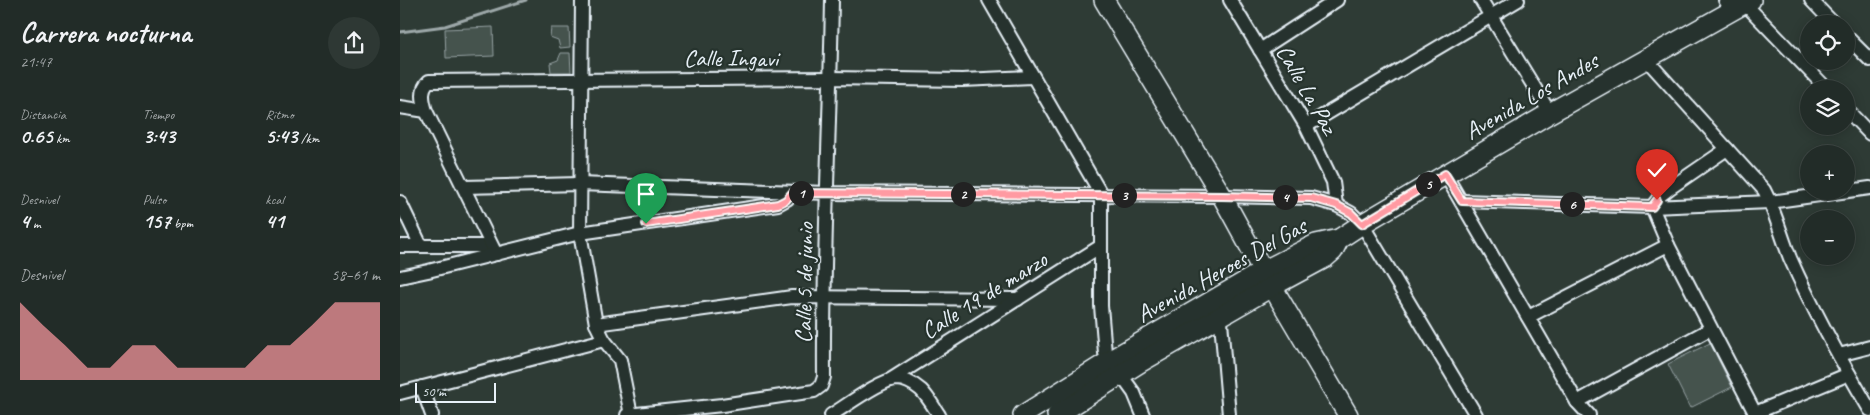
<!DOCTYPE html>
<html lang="es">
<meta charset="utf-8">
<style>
:root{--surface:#222c28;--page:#2e3834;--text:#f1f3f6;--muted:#a2a7a8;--line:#3f4845;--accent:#ff9aa2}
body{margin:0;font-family:Caveat,sans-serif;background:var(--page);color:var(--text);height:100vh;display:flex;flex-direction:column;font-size:19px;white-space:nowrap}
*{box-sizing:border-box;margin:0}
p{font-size:16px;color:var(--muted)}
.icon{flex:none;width:28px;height:28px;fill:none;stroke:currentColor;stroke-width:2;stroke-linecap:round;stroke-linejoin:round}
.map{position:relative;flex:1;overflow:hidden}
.side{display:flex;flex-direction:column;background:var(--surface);width:400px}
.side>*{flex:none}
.controls{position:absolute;left:1400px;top:15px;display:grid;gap:10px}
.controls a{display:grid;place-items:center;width:55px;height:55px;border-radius:50%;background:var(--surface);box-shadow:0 2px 12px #0003,0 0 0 1px var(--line);font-size:25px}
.scale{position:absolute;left:15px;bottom:12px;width:81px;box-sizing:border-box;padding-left:5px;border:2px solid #e8f1f8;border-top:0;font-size:14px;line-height:18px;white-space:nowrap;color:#e8f1f8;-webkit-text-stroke:4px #26332d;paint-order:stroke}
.pin{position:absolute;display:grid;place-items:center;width:42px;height:42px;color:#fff;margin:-51px -21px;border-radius:50% 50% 50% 0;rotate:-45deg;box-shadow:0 0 5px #0007}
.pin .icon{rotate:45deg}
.km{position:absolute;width:25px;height:25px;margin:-12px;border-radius:50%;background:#222;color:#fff;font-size:14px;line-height:25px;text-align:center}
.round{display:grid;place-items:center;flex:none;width:52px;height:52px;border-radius:26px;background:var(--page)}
.overview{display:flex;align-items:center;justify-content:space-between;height:85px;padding:0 20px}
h1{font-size:28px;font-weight:800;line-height:38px}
.figures{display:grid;grid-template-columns:repeat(3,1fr);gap:8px;height:85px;padding:5px 20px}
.figures div{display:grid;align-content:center}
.figures b{font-size:21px;font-weight:800}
.figures small{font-size:14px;font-weight:400}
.figures p{font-size:14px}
.chart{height:140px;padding:10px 20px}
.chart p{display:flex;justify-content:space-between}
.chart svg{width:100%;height:90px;margin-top:5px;fill:var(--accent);opacity:.7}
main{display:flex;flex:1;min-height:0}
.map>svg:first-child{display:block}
.green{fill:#45524e;stroke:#96a2a3}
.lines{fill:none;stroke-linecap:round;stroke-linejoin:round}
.stream{stroke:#9da8a9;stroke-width:3}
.street-casing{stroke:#e8f1f8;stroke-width:16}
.secondary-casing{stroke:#e8f1f8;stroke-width:22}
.street{stroke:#26332d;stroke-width:12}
.secondary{stroke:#26332d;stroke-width:19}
.route-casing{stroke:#fff;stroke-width:10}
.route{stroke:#ff9aa2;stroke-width:6}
.labels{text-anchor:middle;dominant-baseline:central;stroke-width:4.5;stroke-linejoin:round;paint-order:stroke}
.street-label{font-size:24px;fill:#e8f1f8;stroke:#26332d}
</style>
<main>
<section class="side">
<div class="overview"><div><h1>Carrera nocturna</h1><p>21:47</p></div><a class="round"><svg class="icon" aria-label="share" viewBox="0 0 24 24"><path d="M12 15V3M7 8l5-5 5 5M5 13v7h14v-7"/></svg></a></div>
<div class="figures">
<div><p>Distancia</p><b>0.65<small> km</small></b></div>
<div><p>Tiempo</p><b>3:43</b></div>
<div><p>Ritmo</p><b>5:43<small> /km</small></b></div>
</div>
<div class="figures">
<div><p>Desnivel</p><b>4<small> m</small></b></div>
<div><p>Pulso</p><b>157<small> bpm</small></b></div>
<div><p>kcal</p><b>41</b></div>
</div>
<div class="chart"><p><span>Desnivel</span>58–61 m</p>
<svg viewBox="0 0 160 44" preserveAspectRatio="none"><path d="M0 44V6L10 17L20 27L30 38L40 38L50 27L60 27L70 38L80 38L90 38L100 38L110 27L120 27L130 17L140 6L150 6L160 6V44z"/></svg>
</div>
</section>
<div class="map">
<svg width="1470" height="415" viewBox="0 0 1470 415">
<rect width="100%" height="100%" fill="#2e3b35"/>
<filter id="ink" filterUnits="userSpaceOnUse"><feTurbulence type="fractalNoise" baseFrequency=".02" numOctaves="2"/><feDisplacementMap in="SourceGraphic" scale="10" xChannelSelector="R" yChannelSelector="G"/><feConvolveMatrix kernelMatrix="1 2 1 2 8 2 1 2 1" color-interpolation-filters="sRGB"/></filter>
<g filter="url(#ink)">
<g class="green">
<path d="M93,27L94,56L46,58L45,29Z"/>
<path d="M151,28H169L170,47L160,48L158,40L150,37Z"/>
<path d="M161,53H170L171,72H151L150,63L158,60Z"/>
<path d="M1310,343L1332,387L1290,408L1268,364Z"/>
</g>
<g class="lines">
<path class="stream" d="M0,32L45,26L126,0"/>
<g class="street-casing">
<g id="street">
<path d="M182,0L180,233L196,324L204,340L220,360L231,415"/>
<path d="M589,0L701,194V306L705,353L734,393L743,415"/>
<path d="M830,0L906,126L933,182L936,205"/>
<path d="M1081,0L1150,113"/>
<path d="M1325,0L1332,11"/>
<path d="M1411,0L1434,24"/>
<path d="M1345,4L1427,89"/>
<path d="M1446,36L1470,60"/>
<path d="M860,50L937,0"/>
<path d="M1246,59L1364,190C1375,211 1381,235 1390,258C1413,310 1441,361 1470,410"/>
<path d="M0,107L26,111"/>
<path d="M1446,109L1470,134"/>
<path d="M906,126L1118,0"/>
<path d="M1327,149L1270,188L1261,195L1252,207L1268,245L1356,415"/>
<path d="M1045,174L1177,402L1189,415"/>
<path d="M64,187L179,184L427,193L822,196L911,198L936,205L951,213L962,224L1076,415"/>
<path d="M1062,201L1252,207L1370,202L1470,188"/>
<path d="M0,202L21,246"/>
<path d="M0,246H91"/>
<path d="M96,254L26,111C23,101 20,89 29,81L431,78L562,80L632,77"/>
<path d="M0,277L28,271L180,233L378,204L387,199L393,193"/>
<path d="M820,310L829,415"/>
<path d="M1128,317L1268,245"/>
<path d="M196,324L392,297L618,299"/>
<path d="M1439,355L1470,347"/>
<path d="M490,380L701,246"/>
<path d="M22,387L32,415"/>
<path d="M0,393L204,340"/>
<path d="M1177,402L1310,329"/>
<path d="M1355,413L1449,374"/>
<path d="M227,415L322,405L414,391L421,386L424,377C423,251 430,126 432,0"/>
<path d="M431,415C446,406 480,380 496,379C506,379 514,384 521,390C528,397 533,406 539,415"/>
</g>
</g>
<g class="secondary-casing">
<g id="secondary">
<path d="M704,0L822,196L863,271L948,415"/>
<path d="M623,415L709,361L863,271L916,244L939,239"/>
<path d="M657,415L741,362L873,286L925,258L933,251L939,239L962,224L1150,113L1351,0"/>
</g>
</g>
<use href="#street" class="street"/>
<use href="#secondary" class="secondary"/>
</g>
</g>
<g class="lines" filter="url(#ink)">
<g class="route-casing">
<path id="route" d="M246,224L378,204L386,200L392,193L822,196L911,198L936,205L951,213L962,224L1045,174L1062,201L1252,207L1257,200"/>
</g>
<use href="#route" class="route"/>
</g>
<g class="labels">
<g class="street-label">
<text x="331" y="58">Calle Ingavi</text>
<text transform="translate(907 89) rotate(60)">Calle La Paz</text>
<text transform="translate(1131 96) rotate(-30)">Avenida Los Andes</text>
<text transform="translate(821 270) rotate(-29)">Avenida Heroes Del Gas</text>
<text transform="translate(404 283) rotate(-89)">Calle 5 de junio</text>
<text transform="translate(584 295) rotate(-32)">Calle 19 de marzo</text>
</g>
</g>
</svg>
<div class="controls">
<a><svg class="icon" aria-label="locate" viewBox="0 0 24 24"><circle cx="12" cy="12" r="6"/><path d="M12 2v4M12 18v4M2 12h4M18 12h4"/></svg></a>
<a><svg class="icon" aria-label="layers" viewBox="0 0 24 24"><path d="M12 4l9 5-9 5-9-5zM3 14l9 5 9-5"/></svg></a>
<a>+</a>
<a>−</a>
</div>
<div class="scale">50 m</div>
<div class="pin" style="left:246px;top:224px;background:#1e9e55"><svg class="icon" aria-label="arrive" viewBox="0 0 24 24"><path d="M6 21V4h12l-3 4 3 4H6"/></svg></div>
<div class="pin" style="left:1257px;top:200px;background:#d93025"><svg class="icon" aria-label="check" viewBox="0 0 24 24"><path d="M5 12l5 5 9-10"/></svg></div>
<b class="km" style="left:401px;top:193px">1</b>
<b class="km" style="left:563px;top:194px">2</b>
<b class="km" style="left:724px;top:195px">3</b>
<b class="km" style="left:885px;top:197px">4</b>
<b class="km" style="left:1028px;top:184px">5</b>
<b class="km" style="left:1172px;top:204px">6</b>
</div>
</main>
